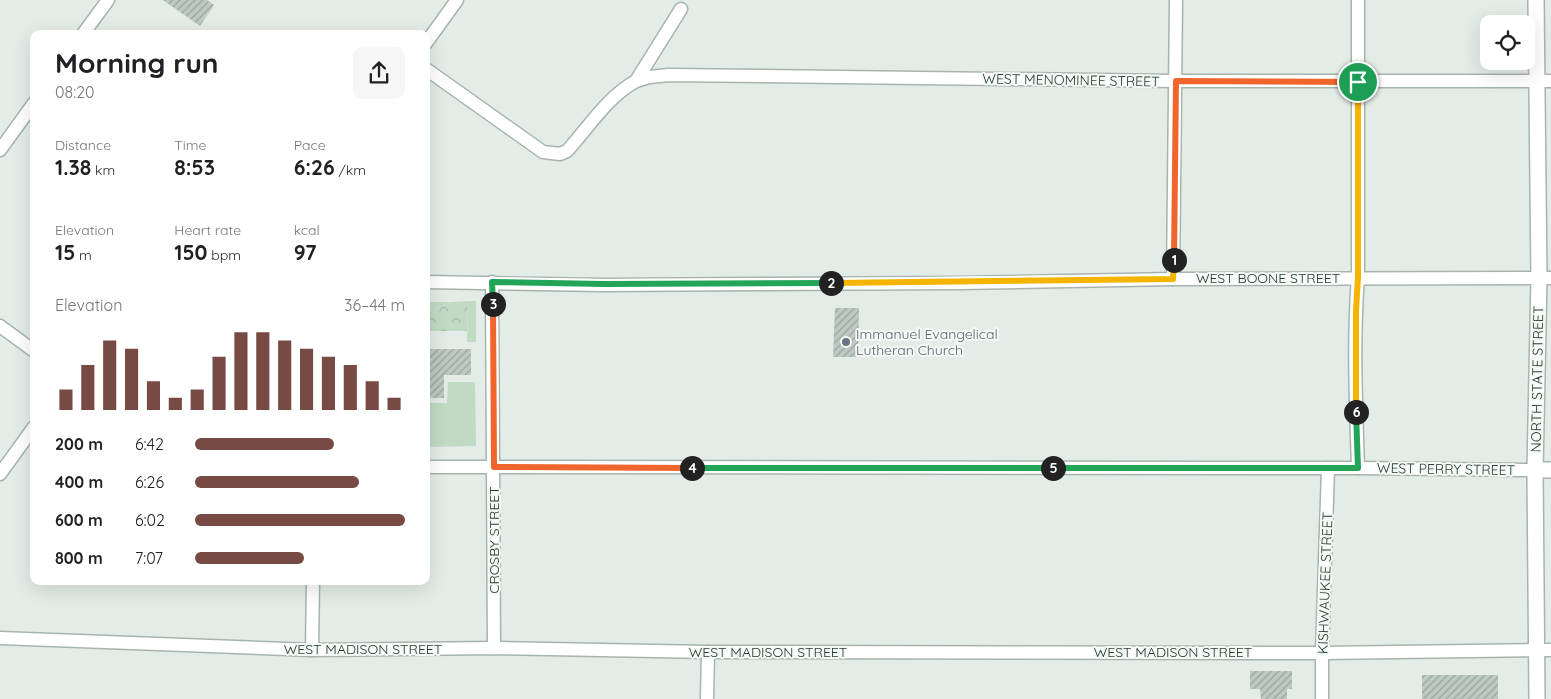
<!DOCTYPE html>
<meta charset="utf-8">
<style>
:root{--surface:#fff;--page:#f6f6f6;--text:#202124;--muted:#757577;--accent:#774a44}
body{margin:0;font-family:Quicksand,sans-serif;background:var(--page);color:var(--text);height:100vh;display:flex;flex-direction:column;font-size:19px;white-space:nowrap}
*{box-sizing:border-box;margin:0}
p{font-size:16px;color:var(--muted)}
.icon{flex:none;width:28px;height:28px;fill:none;stroke:currentColor;stroke-width:2;stroke-linecap:round;stroke-linejoin:round}
.map{position:relative;flex:1;overflow:hidden}
.side{position:absolute;left:30px;top:30px;width:400px;height:555px;display:flex;flex-direction:column;background:var(--surface);border-radius:10px;box-shadow:0 5px 20px #0002}
.side>*{flex:none}
.controls{position:absolute;left:1480px;top:15px;display:grid;gap:10px}
.controls a{display:grid;place-items:center;width:55px;height:55px;border-radius:10px;background:var(--surface);box-shadow:0 5px 20px #0002;font-size:25px}
.pin{position:absolute;display:grid;place-items:center;width:42px;height:42px;color:#fff;margin:-21px;border:2px solid #fff;border-radius:50%;box-shadow:0 1px 5px #0007}
.km{position:absolute;width:25px;height:25px;margin:-12px;border-radius:50%;background:#222;color:#fff;font-size:14px;line-height:25px;text-align:center}
.round{display:grid;place-items:center;flex:none;width:52px;height:52px;border-radius:10px;background:var(--page)}
.summary{display:flex;align-items:center;justify-content:space-between;height:85px;padding:0 25px}
h1{font-size:28px;font-weight:700;line-height:38px}
.metrics{display:grid;grid-template-columns:repeat(3,1fr);gap:8px;height:85px;padding:5px 25px}
.metrics div{display:grid;align-content:center}
.metrics b{font-size:21px;font-weight:700}
.metrics small{font-size:14px;font-weight:400}
.metrics p{font-size:14px}
.chart{height:140px;padding:10px 25px}
.chart p{display:flex;justify-content:space-between}
.chart svg{width:100%;height:90px;margin-top:5px;stroke:var(--accent);stroke-width:6}
ul{padding:0 25px;list-style:none;font-size:16px}
li{display:grid;grid-template-columns:80px 60px 1fr;align-items:center;height:38px}
li i{height:12px;border-radius:6px;background:var(--accent)}
.map>svg:first-child{display:block}
.grass{fill:#c0dac4}
.forest{fill:url(#forest-crowns)}
.building{fill:url(#building-hatch)}
.lines{fill:none;stroke-linecap:round;stroke-linejoin:round}
.minor-casing{stroke:#a7b4ae;stroke-width:15}
.tertiary-casing{stroke:#a7b4ae;stroke-width:18}
.secondary-casing{stroke:#a4b6ae;stroke-width:18}
.minor{stroke:#fff;stroke-width:12}
.tertiary{stroke:#fff;stroke-width:15}
.secondary{stroke:#fff;stroke-width:15}
.split-1-casing{stroke:#fff;stroke-width:10}
.split-2-casing{stroke:#fff;stroke-width:10}
.split-3-casing{stroke:#fff;stroke-width:10}
.split-4-casing{stroke:#fff;stroke-width:10}
.split-5-casing{stroke:#fff;stroke-width:10}
.split-6-casing{stroke:#fff;stroke-width:10}
.split-7-casing{stroke:#fff;stroke-width:10}
.split-1{stroke:#f0652b;stroke-width:6}
.split-2{stroke:#f5b400;stroke-width:6}
.split-3{stroke:#22a559;stroke-width:6}
.split-4{stroke:#f0652b;stroke-width:6}
.split-5{stroke:#22a559;stroke-width:6}
.split-6{stroke:#22a559;stroke-width:6}
.split-7{stroke:#f5b400;stroke-width:6}
.worship-dot{fill:#6b7280;stroke:#f4f9f6;stroke-width:2}
.labels{text-anchor:middle;dominant-baseline:central;stroke-width:4;stroke-linejoin:round;paint-order:stroke}
.street-label{font-size:14px;fill:#263c33;stroke:#f4f9f6}
.worship-label{font-size:14px;fill:#5b616d;stroke:#f4f9f6;text-anchor:start}
</style>
<div class="map">
<svg width="1551" height="699" viewBox="0 0 1551 699">
<defs>
<pattern id="forest-crowns" width="20" height="18" patternUnits="userSpaceOnUse" patternTransform="scale(1.25)"><rect width="20" height="18" fill="#c0dac4"/><path d="M2 6a3 3 0 1 1 6 0M12 15a3 3 0 1 1 6 0" fill="none" stroke="#a5bca9"/></pattern>
<pattern id="building-hatch" width="6" height="6" patternUnits="userSpaceOnUse" patternTransform="scale(1.25)"><rect width="6" height="6" fill="#bdc9c3"/><path d="M-1 1l2-2M0 6l6-6M5 7l2-2" fill="none" stroke="#99a49f"/></pattern>
</defs>
<rect width="100%" height="100%" fill="#e4ece8"/>
<g class="grass">
<path d="M468,301H476V342H467Z"/>
<path d="M426,302H452L426,313Z"/>
<path d="M448,382H475L476,446L426,447V403H447Z"/>
</g>
<path class="forest" d="M468,301L467,331H426V313L452,302Z"/>
<g class="building">
<path d="M163,0H207L214,5L200,26Z"/>
<path d="M835,308H859L858,357H833Z"/>
<path d="M429,349H471V375H444V398H426V355H429Z"/>
<path d="M1250,671H1292V689H1287V699H1261L1260,689H1250Z"/>
<rect x="1422" y="675" width="76" height="24"/>
</g>
<g class="lines">
<g class="minor-casing">
<g id="minor">
<path d="M1358,0V277C1353,341 1356,404 1358,468"/>
<path d="M83,34L108,0"/>
<path d="M426,43L457,0"/>
<path d="M426,69L543,152L560,154L567,151C589,127 607,97 636,81L681,9"/>
<path d="M636,81L649,77L669,75L1176,81H1551"/>
<path d="M0,150L34,103"/>
<path d="M1173,279L1176,0"/>
<path d="M426,282L603,285L960,283L1173,279L1551,278"/>
<path d="M492,282L494,648"/>
<path d="M0,326L34,351"/>
<path d="M426,467L1358,468L1535,470"/>
<path d="M0,474L34,427"/>
<path d="M0,638L312,650L494,648L708,652L1322,653L1551,650"/>
<path d="M312,650L313,581"/>
<path d="M707,699L708,652"/>
<path d="M1322,699V653L1328,468"/>
</g>
</g>
<g class="tertiary-casing">
<path id="tertiary" d="M1535,470H1551"/>
</g>
<g class="secondary-casing">
<path id="secondary" d="M1536,0L1539,278L1535,470L1537,699"/>
</g>
<use href="#minor" class="minor"/>
<use href="#tertiary" class="tertiary"/>
<use href="#secondary" class="secondary"/>
</g>
<g class="lines">
<g class="split-1-casing">
<path id="split-1" d="M1174,260L1176,81L1358,82"/>
</g>
<g class="split-2-casing">
<path id="split-2" d="M831,283L1173,279L1174,260"/>
</g>
<g class="split-3-casing">
<path id="split-3" d="M493,304L492,282L604,284L831,283"/>
</g>
<g class="split-4-casing">
<path id="split-4" d="M493,304L494,467L692,468"/>
</g>
<g class="split-5-casing">
<path id="split-5" d="M692,468H1053"/>
</g>
<g class="split-6-casing">
<path id="split-6" d="M1053,468H1358L1356,412"/>
</g>
<g class="split-7-casing">
<path id="split-7" d="M1356,412V311L1358,277V82"/>
</g>
<use href="#split-1" class="split-1"/>
<use href="#split-2" class="split-2"/>
<use href="#split-3" class="split-3"/>
<use href="#split-4" class="split-4"/>
<use href="#split-5" class="split-5"/>
<use href="#split-6" class="split-6"/>
<use href="#split-7" class="split-7"/>
</g>
<circle class="worship-dot" cx="846" cy="342" r="5"/>
<g class="labels">
<g class="street-label">
<text transform="translate(1071 80) rotate(1)">WEST MENOMINEE STREET</text>
<text x="1268" y="278">WEST BOONE STREET</text>
<text transform="translate(1537 379) rotate(-89)">NORTH STATE STREET</text>
<text transform="translate(1446 469) rotate(1)">WEST PERRY STREET</text>
<text transform="translate(494 540) rotate(-90)">CROSBY STREET</text>
<text transform="translate(1325 583) rotate(-88)">KISHWAUKEE STREET</text>
<text x="363" y="649">WEST MADISON STREET</text>
<text x="768" y="652">WEST MADISON STREET</text>
<text x="1173" y="652">WEST MADISON STREET</text>
</g>
<g class="worship-label">
<text x="856" y="334">Immanuel Evangelical<tspan x="856" dy="16">Lutheran Church</tspan></text>
</g>
</g>
</svg>
<div class="controls">
<a><svg class="icon" aria-label="locate" viewBox="0 0 24 24"><circle cx="12" cy="12" r="6"/><path d="M12 2v4M12 18v4M2 12h4M18 12h4"/></svg></a>
</div>
<div class="pin" style="left:1358px;top:82px;background:#1e9e55"><svg class="icon" aria-label="arrive" viewBox="0 0 24 24"><path d="M6 21V4h12l-3 4 3 4H6"/></svg></div>
<b class="km" style="left:1174px;top:260px">1</b>
<b class="km" style="left:831px;top:283px">2</b>
<b class="km" style="left:493px;top:304px">3</b>
<b class="km" style="left:692px;top:468px">4</b>
<b class="km" style="left:1053px;top:468px">5</b>
<b class="km" style="left:1356px;top:412px">6</b>
<section class="side">
<div class="summary"><div><h1>Morning run</h1><p>08:20</p></div><a class="round"><svg class="icon" aria-label="share" viewBox="0 0 24 24"><path d="M12 15V3M7 8l5-5 5 5M5 13v7h14v-7"/></svg></a></div>
<div class="metrics">
<div><p>Distance</p><b>1.38<small> km</small></b></div>
<div><p>Time</p><b>8:53</b></div>
<div><p>Pace</p><b>6:26<small> /km</small></b></div>
</div>
<div class="metrics">
<div><p>Elevation</p><b>15<small> m</small></b></div>
<div><p>Heart rate</p><b>150<small> bpm</small></b></div>
<div><p>kcal</p><b>97</b></div>
</div>
<div class="chart"><p><span>Elevation</span>36–44 m</p>
<svg viewBox="0 0 160 44" preserveAspectRatio="none"><path d="M5 44V34M15 44V22M25 44V10M35 44V14M45 44V30M55 44V38M65 44V34M75 44V18M85 44V6M95 44V6M105 44V10M115 44V14M125 44V18M135 44V22M145 44V30M155 44V38"/></svg>
</div>
<ul>
<li><b>200 m</b>6:42<i style="width:66%"></i></li>
<li><b>400 m</b>6:26<i style="width:78%"></i></li>
<li><b>600 m</b>6:02<i style="width:100%"></i></li>
<li><b>800 m</b>7:07<i style="width:52%"></i></li>
</ul>
</section>
</div>
